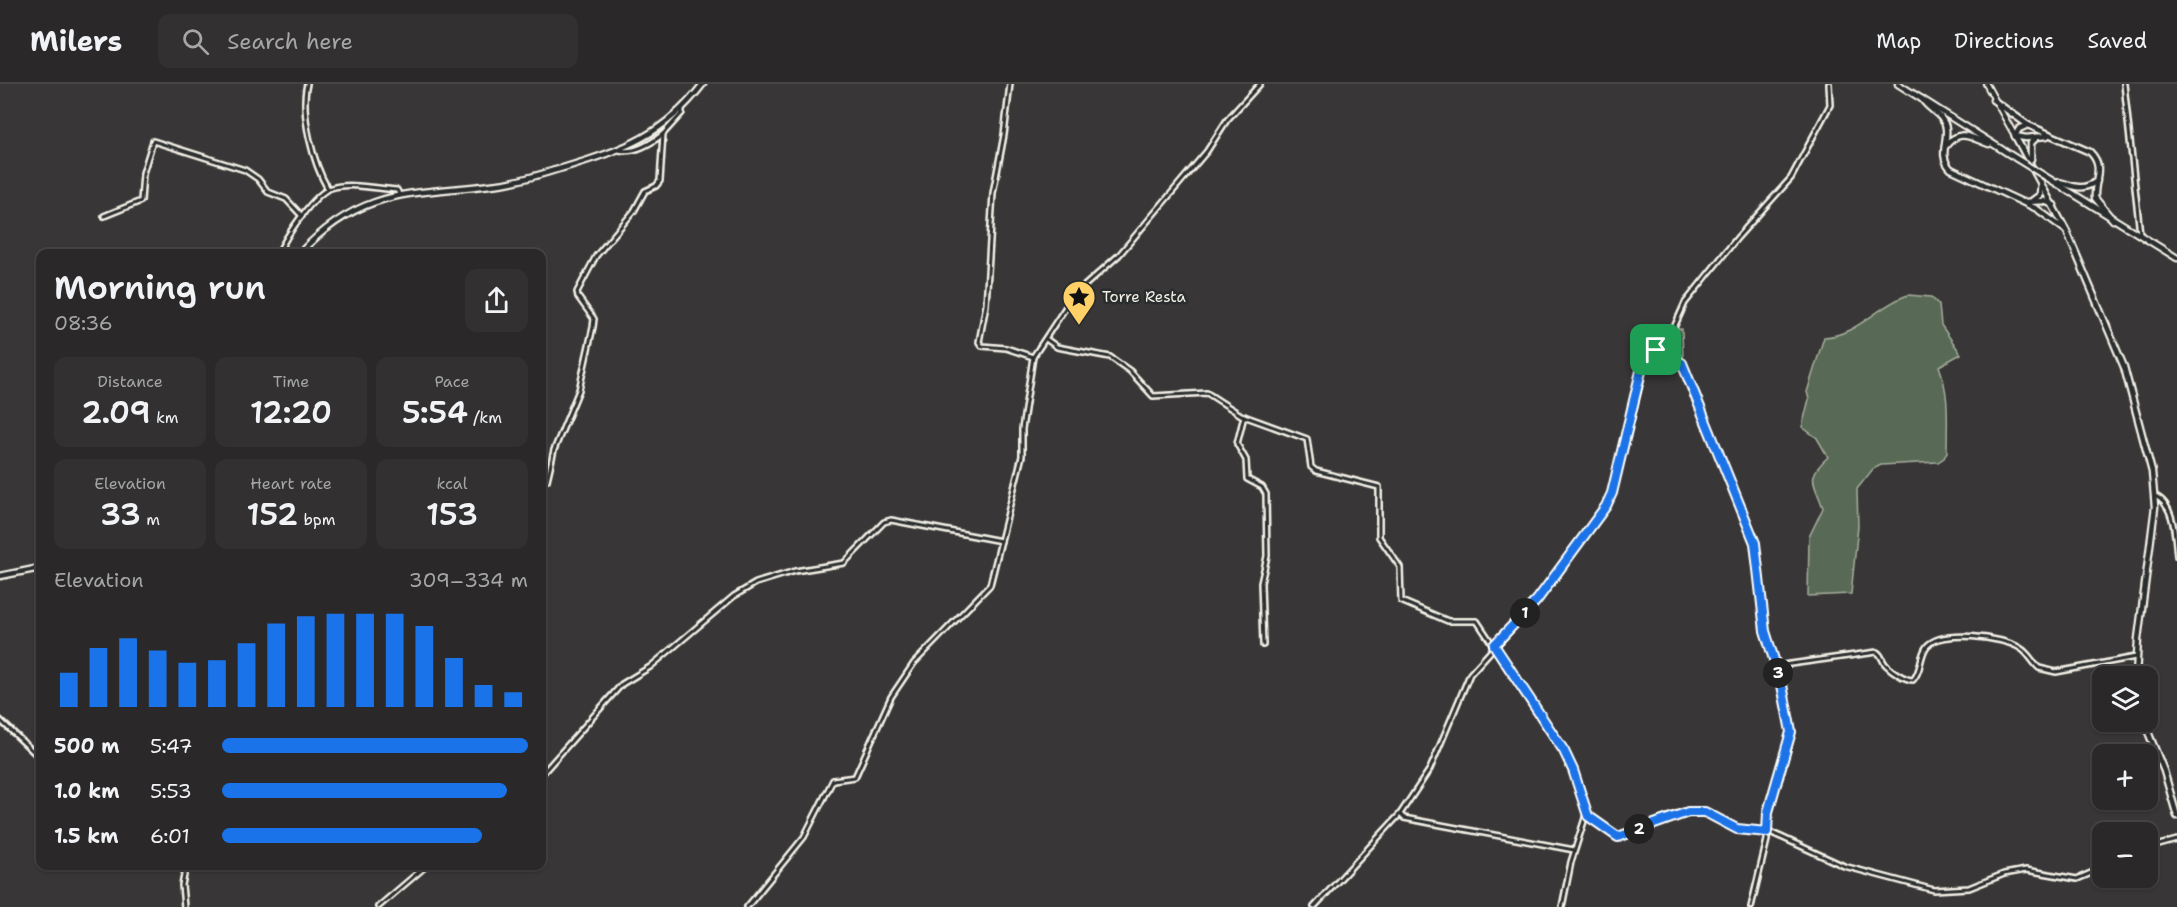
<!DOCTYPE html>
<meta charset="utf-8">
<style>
:root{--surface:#2a2828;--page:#323030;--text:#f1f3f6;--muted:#a5a6a8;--line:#464445;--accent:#1a73e8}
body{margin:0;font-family:"Shantell Sans",sans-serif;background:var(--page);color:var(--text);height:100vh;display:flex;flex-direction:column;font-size:22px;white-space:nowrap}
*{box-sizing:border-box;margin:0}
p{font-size:20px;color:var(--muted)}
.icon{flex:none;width:33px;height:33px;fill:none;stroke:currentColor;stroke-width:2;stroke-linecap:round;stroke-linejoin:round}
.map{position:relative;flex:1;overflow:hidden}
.panel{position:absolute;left:36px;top:165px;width:510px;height:621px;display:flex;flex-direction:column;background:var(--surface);border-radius:12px;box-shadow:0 2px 4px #0004,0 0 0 2px var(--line)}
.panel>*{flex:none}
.fabs{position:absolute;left:2092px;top:582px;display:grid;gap:12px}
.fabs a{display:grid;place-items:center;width:66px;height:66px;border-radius:12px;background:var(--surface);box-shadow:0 2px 4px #0004,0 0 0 2px var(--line);font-size:30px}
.pin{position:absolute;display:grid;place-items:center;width:51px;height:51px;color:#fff;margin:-26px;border-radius:12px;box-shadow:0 3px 9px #0006}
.km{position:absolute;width:30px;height:30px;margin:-15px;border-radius:50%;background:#222;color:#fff;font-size:16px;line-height:30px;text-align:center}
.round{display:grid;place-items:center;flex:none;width:63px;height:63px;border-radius:12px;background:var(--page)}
.summary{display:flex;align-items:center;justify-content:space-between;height:102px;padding:0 18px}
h1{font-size:33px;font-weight:600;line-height:45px}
.metrics{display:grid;grid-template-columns:repeat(3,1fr);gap:9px;height:102px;padding:6px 18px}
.metrics div{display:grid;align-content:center;border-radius:12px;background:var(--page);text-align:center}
.metrics b{font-size:30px;font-weight:600}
.metrics small{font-size:16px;font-weight:400}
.metrics p{font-size:16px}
.chart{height:168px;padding:12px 18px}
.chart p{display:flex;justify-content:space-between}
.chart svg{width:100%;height:108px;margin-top:6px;stroke:var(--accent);stroke-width:6}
ul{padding:0 18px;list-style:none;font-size:20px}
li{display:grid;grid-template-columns:96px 72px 1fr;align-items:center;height:45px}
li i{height:15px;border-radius:8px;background:var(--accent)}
header{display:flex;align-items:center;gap:36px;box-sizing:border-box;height:84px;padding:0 30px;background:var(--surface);border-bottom:2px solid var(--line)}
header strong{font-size:28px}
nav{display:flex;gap:33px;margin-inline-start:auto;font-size:21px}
.search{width:420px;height:54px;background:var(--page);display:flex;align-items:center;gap:15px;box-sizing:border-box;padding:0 21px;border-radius:12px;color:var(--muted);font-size:22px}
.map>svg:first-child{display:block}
.green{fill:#596b55;stroke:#a6ae9e;stroke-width:1.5}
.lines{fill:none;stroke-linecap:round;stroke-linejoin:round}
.minor-casing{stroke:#f4f1e8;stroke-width:8}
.tertiary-casing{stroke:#f4f1e8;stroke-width:8}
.secondary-casing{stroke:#f4f1e8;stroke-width:9}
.minor{stroke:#2a2d2e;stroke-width:3}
.tertiary{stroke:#2a2d2e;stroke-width:4}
.secondary{stroke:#2a2d2e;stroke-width:4.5}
.secondary-bridge-casing{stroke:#f4f1e8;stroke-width:9;stroke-linecap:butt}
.secondary-bridge{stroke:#2a2d2e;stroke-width:4.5}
.route-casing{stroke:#fff;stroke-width:12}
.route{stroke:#1a73e8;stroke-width:8}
.labels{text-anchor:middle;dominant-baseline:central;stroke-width:5;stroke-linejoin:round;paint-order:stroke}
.poi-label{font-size:15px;fill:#f4f1e8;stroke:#2a2d2e;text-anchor:start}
</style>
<header>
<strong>Milers</strong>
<div class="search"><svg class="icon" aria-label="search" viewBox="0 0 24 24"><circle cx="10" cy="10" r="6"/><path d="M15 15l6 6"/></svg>Search here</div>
<nav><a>Map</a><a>Directions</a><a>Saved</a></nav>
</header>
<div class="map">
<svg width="2177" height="823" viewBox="0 0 2177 823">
<rect width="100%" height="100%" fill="#383636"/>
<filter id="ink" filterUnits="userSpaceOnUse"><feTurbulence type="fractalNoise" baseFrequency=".0167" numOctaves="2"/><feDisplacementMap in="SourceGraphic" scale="12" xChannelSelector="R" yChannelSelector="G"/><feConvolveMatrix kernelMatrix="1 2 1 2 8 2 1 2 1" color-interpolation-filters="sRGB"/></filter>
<g filter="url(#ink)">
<g class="green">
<path d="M1908,211L1931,213L1939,221L1941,241L1961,270L1939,282C1950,311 1947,337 1947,368L1944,374L1938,378L1881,381L1873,385L1857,405L1858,442L1851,510L1808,512L1809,453L1823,424C1814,397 1805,394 1828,373L1817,354L1802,343L1809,315L1807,308L1824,253C1856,252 1878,221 1908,211Z"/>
<path d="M1676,245H1682L1683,274L1664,269L1661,265Z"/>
</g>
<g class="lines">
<g class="minor-casing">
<g id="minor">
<path d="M307,0C300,29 313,79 328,105"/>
<path d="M1010,0L1004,51L993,109L986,221L979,258L982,262L1006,264L1033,273"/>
<path d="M2124,0L2140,150"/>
<path d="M663,50L682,29V25"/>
<path d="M104,132L141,117L143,89L153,57L245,86L258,95L268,108L286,115L302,132"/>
<path d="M278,170C285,154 314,109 331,104C350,98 378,105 397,106L399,110"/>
<path d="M1046,255L1057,263L1110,273L1130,287L1153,312L1207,309L1241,331L1307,355L1311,383L1316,387L1379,403V453L1400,483L1401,517L1448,537H1477L1564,667L1576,693L1588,732L1618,753L1676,731L1705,728L1737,745L1770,748L1844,782L1934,806L1969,804L2004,790L2026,786L2077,795L2103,784"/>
<path d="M1656,266L1682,279L1755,459L1765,547L1782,601L1791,648L1767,734V756L1751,823"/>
<path d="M1244,332L1237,360L1246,376L1247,395L1262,403L1266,410L1267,472L1261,499L1263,561"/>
<path d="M547,396L554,366L579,306L593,243L594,235L578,213L577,208L596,172L634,127L645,107L656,102L660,97L663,50C652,59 634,70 619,66"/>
<path d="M2155,412C2175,420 2175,454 2177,472"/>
<path d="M1776,582L1877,568C1883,572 1881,576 1886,581C1892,587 1905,596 1913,596C1922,587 1919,572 1927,562C1941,545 2003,553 2020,564C2029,569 2032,578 2039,584L2056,588L2136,573"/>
<path d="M0,636L40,674"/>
<path d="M542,690L622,600L650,583L734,512L756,499L795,487L844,479L884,438L891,436L1001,457"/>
<path d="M1400,730L1404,734L1574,766"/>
<path d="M2148,764L2177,756"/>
<path d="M184,823L182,801L186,782"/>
<path d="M378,823L426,782"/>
<path d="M747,823L804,753L833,696L855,693L891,613L914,579L990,501L1022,372V345L1033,273L1073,212L1119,171L1207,67L1227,36L1260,0"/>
<path d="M1314,823L1400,730L1430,685L1470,590L1537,516L1606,422L1612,409L1644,282L1672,248L1685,219L1737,154L1791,94L1830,21L1829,0"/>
<path d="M1562,823L1571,778L1586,731"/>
</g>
</g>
<g class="tertiary-casing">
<path id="tertiary" d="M1986,0L2015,52"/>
</g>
<g class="secondary-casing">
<g id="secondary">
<path d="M1898,0L2017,75"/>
<path d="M1922,15C1929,26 1944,31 1946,44C1948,59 1938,72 1951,85L2037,125L2064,145"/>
<path d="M1993,16L2028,41L2090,68C2105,83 2094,95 2095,114L2113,136"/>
<path d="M2015,52L2067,148L2124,283L2152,388L2155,423L2138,555L2136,592"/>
<path d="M2015,52L2026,54L2047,52"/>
<path d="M2015,52L2019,45L2028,41"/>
<path d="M1945,63C1960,43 1971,54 1989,60"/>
<path d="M2031,75V59L2037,53"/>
<path d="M2051,96L2177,174"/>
<path d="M2059,98C2075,102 2081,108 2097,97"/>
<path d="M2033,116L2040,111L2041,98"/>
<path d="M2024,118L2044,117L2054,121"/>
<path d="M299,170C363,101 416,111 499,100C522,97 544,89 566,83C625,65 664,51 703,0"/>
<path d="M0,492L40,484"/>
<path d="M2144,638L2164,687L2177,732"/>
</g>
</g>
<use href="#minor" class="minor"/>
<use href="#tertiary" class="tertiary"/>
<use href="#secondary" class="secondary"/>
<g class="secondary-bridge-casing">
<path id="secondary-bridge" d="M2017,75L2051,96"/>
</g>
<use href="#secondary-bridge" class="secondary-bridge"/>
</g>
</g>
<g class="lines" filter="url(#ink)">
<g class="route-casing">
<path id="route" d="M1656,266L1682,279L1755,459L1765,547L1782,601L1791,648L1768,728L1767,748L1737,745L1705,728H1688L1618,753L1588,732L1573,686L1564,667L1494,561L1537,516L1606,422L1612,409L1641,287Z"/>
</g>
<use href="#route" class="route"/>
</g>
<defs>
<g id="sight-pin" transform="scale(1.725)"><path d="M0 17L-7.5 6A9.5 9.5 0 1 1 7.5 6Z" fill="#ffd166" stroke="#2a2d2e"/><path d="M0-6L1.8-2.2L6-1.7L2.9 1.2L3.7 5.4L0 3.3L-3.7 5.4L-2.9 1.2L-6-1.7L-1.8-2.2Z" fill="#111"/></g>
</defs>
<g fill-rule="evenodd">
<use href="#sight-pin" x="1079" y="213"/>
</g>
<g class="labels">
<g class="poi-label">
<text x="1102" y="213">Torre Resta</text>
</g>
</g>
</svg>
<div class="fabs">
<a><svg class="icon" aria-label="layers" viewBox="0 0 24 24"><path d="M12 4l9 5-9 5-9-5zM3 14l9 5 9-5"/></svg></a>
<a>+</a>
<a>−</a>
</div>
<div class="pin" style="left:1656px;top:266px;background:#1e9e55"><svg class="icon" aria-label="arrive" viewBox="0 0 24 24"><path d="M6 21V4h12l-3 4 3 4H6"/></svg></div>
<b class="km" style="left:1525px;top:529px">1</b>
<b class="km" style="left:1639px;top:745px">2</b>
<b class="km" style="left:1778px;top:589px">3</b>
<section class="panel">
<div class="summary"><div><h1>Morning run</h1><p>08:36</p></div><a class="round"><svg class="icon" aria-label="share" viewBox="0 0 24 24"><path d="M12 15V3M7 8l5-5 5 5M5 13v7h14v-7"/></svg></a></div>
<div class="metrics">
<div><p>Distance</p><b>2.09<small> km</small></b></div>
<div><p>Time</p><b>12:20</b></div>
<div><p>Pace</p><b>5:54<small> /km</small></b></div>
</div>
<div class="metrics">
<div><p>Elevation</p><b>33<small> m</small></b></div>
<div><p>Heart rate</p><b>152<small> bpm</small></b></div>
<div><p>kcal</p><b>153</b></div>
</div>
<div class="chart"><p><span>Elevation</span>309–334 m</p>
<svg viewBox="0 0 160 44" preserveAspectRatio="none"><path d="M5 44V30M15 44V20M25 44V16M35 44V21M45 44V26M55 44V25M65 44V18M75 44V10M85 44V7M95 44V6M105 44V6M115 44V6M125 44V11M135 44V24M145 44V35M155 44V38"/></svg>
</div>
<ul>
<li><b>500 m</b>5:47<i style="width:100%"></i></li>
<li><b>1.0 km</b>5:53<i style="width:93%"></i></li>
<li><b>1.5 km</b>6:01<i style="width:85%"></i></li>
</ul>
</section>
</div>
